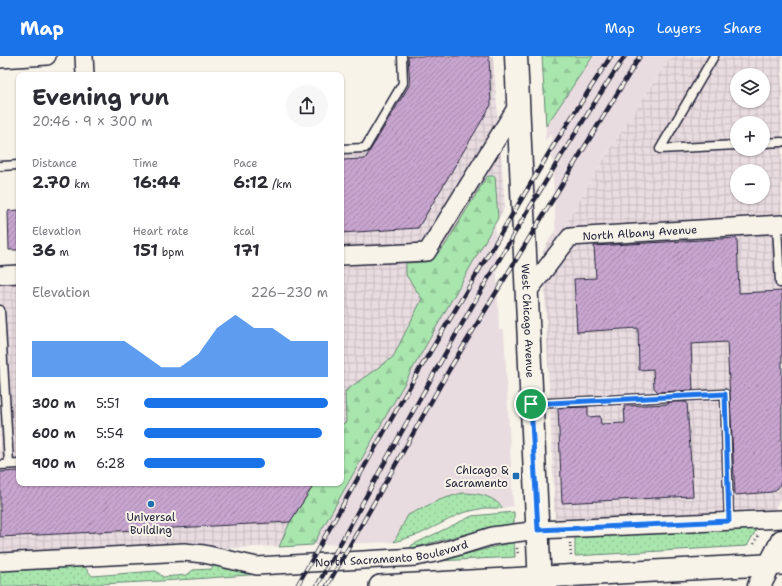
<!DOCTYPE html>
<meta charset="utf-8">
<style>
:root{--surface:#fff;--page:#f7f7f7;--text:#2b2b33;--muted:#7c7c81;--accent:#1a73e8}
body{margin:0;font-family:"Shantell Sans",sans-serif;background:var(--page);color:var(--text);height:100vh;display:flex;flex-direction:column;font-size:15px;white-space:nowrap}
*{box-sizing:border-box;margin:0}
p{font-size:13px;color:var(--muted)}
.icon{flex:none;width:22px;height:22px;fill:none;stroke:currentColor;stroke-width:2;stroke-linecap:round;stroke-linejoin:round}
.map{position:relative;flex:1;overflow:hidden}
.side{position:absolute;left:16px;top:16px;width:328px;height:414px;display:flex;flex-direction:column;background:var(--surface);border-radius:8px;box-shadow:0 1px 3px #0004}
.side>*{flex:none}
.tools{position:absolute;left:730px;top:12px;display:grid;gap:8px}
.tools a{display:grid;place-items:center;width:40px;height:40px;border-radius:50%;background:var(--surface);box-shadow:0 1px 3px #0004;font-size:20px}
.pin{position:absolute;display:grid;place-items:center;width:34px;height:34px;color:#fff;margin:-17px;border:2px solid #fff;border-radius:50%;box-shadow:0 1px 4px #0007}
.round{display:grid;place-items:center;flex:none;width:42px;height:42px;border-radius:21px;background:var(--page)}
.headline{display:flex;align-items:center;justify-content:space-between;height:68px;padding:0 16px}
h1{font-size:22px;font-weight:700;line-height:30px}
.metrics{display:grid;grid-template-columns:repeat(3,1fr);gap:6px;height:68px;padding:4px 16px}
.metrics div{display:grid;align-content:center}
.metrics b{font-size:17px;font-weight:700}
.metrics small{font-size:11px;font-weight:400}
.metrics p{font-size:11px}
.chart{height:112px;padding:8px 16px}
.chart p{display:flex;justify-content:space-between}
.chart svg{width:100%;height:72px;margin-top:4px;fill:var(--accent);opacity:.7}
ul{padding:0 16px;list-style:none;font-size:13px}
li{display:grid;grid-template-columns:64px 48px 1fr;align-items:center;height:30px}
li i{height:10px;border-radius:5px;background:var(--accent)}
header{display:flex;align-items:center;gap:24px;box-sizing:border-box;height:56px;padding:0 20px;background:var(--accent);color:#fff}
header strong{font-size:19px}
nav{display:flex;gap:22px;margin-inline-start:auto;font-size:14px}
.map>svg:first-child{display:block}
.built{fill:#e9dce0}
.industrial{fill:url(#industrial-grid);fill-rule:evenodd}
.grass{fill:url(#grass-dots);stroke:#668474}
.forest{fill:url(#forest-firs);stroke:#668474}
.building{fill:url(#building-hatch);stroke:#22223b}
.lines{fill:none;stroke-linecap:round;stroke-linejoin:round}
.service-casing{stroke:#22223b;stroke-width:11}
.minor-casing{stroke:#22223b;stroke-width:20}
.tertiary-casing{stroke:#22223b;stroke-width:24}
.secondary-casing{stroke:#22223b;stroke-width:25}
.path{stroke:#22223b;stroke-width:2.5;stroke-dasharray:1 3;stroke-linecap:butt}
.service{stroke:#f7f3e8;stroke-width:8}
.minor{stroke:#f7f3e8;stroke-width:17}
.tertiary{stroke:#f7f3e8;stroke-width:21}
.secondary{stroke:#f7f3e8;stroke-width:22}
.rail-casing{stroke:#22223b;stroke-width:4.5}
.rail{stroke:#f7f3e8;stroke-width:3;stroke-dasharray:9;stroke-linecap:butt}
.route-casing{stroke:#fff;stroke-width:8}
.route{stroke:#1a73e8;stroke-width:5}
.poi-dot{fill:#1f6fb2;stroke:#f7f3e8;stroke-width:1.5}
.labels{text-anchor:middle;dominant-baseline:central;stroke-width:4;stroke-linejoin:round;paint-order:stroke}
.street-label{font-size:11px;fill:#22223b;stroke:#f7f3e8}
.poi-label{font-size:11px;fill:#22223b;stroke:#f7f3e8;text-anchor:end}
</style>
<header>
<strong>Map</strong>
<nav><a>Map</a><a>Layers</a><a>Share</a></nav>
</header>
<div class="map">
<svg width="782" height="530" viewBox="0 0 782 530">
<defs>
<pattern id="industrial-grid" width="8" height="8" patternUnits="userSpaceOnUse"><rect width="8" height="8" fill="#e9dce0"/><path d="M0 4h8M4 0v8" fill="none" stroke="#c8bcc1"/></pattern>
<pattern id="grass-dots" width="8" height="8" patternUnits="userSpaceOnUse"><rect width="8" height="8" fill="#a9e6ad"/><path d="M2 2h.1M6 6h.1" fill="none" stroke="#91c596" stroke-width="1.8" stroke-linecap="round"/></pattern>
<pattern id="forest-firs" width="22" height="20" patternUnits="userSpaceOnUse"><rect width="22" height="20" fill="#a9e6ad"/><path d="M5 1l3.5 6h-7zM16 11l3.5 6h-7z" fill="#91c596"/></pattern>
<pattern id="building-hatch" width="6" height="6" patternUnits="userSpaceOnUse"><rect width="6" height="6" fill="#c8a5cf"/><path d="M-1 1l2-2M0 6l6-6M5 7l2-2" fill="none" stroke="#a286a9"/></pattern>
</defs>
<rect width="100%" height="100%" fill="#f7f3e8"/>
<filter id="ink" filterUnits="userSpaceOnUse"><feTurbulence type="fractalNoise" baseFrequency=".025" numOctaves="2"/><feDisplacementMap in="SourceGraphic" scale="8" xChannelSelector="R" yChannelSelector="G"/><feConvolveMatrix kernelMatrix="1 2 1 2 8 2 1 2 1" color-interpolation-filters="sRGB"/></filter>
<g filter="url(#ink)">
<g class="built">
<path d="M593,0H671L613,88L556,183L551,78L545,85L546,70Z"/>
<path d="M495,167L499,274H504L513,450L503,452L499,447L408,459L394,486L313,489Z"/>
</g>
<g class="industrial">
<path d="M406,0H493L505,151L313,489L0,500V228L19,227V427H341V96L364,94L406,28Z"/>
<path d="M671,0H782V438L775,453L555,465L543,195L555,174L556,183L613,88ZM737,19H763V45H737ZM737,67H763V93H737ZM737,115H763V141H737Z"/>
</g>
<g class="grass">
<path d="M462,437C477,437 492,439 503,452H484L462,457L420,478L394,486L408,459L439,444Z"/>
<path d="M514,456V469L457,480L409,493L412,489L472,460Z"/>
<path d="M758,471L747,490L575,500V480Z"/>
<path d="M514,486L515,501L438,505Z"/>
<path d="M213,507L261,518C173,525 88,530 0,530V513L82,508L92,520L156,515L163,521L187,519L193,514L212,513Z"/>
</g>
<g class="forest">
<path d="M542,0H593L546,70Z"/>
<path d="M488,120H495L498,162L313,489L279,491L290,466L315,427H341V369L346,366L345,335L393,301L422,243L406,219V207C424,206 430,205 444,191L484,125Z"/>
</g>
<g class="building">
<path d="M408,0H489L491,49L418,172L341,177V104L365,103L410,28Z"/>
<path d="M19,154V194H9L8,155Z"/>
<path d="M737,182L739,237L782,235V424L778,432L772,436L735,439L727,286L691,288L693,334L658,336L654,332L653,313L639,314L638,272L577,276L574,223L596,222L594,190Z"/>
<path d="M668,346H687L693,440L562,447L558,352L588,351V361L600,360L601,368L625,367L624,350L669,348Z"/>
<path d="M19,415V427H315L290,466L0,481V416Z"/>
</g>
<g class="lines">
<g class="service-casing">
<g id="service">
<path d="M714,0L660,93L737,89"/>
<path d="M763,87L782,86"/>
<path d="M341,93L365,92L403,27L402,0"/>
<path d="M0,110L19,109"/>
<path d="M777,169L780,227"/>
<path d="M0,254L9,408"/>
<path d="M532,348L725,338L729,465"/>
<path d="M0,409L19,408"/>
</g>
</g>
<g class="minor-casing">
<g id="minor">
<path d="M84,0L85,19"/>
<path d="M0,3L47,0"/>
<path d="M341,200L427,196L518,49"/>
<path d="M0,219L19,218"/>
<path id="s1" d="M526,238L570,181L782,168"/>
<path id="s2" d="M0,506L184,496L204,498L257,510L416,501L440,496L492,480L538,474L782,463"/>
</g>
</g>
<g class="tertiary-casing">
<path id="tertiary" d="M380,530L782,508"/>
</g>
<g class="secondary-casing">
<g id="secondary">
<path id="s3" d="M516,0L540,530"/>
<path d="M759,530L782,485"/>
</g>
</g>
<g class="path">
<path d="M570,487L571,500"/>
<path d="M754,488L758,479"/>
<path d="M517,492L518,499"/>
</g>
<use href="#service" class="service"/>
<use href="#minor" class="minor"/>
<use href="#tertiary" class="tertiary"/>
<use href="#secondary" class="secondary"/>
<g class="rail-casing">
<g id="rail">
<path d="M297,530L414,323L552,92L611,0"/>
<path d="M317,530C415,351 512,171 625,0"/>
<path d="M327,530L449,314L640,0"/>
</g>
</g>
<use href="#rail" class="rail"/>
</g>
</g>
<g class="lines" filter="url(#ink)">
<g class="route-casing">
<path id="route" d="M725,338L729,465L538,474L531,348Z"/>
</g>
<use href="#route" class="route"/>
</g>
<g class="poi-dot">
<rect x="512" y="416" width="8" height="8" rx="2"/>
<circle cx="151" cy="448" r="4"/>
</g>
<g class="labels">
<g class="street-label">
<text stroke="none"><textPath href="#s1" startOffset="142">North Albany Avenue</textPath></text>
<text stroke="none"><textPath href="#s3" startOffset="265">West Chicago Avenue</textPath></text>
<text stroke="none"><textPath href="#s2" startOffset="394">North Sacramento Boulevard</textPath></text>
</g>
<g class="poi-label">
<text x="508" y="414">Chicago &amp;<tspan x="508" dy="13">Sacramento</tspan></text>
<text x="151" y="461" text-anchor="middle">Universal<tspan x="151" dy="13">Building</tspan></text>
</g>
</g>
</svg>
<div class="tools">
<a><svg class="icon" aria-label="layers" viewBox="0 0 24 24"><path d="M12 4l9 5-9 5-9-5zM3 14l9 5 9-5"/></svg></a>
<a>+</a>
<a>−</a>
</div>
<div class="pin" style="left:531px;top:348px;background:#1e9e55"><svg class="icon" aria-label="arrive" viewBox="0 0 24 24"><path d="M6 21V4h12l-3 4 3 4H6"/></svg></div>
<section class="side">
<div class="headline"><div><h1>Evening run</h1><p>20:46 · 9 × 300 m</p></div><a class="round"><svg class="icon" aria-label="share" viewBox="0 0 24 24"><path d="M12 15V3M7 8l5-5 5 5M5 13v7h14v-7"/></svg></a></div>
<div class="metrics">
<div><p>Distance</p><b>2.70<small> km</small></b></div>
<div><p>Time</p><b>16:44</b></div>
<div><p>Pace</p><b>6:12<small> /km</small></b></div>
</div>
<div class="metrics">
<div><p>Elevation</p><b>36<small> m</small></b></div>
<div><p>Heart rate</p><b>151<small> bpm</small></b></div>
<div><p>kcal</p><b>171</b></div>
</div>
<div class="chart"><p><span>Elevation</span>226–230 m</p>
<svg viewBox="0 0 160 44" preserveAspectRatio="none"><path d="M0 44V22L10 22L20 22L30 22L40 22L50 22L60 30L70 38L80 38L90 30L100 14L110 6L120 14L130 14L140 22L150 22L160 22V44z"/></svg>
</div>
<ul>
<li><b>300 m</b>5:51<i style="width:100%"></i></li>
<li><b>600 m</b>5:54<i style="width:97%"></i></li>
<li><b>900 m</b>6:28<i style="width:66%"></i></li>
</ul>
</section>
</div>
